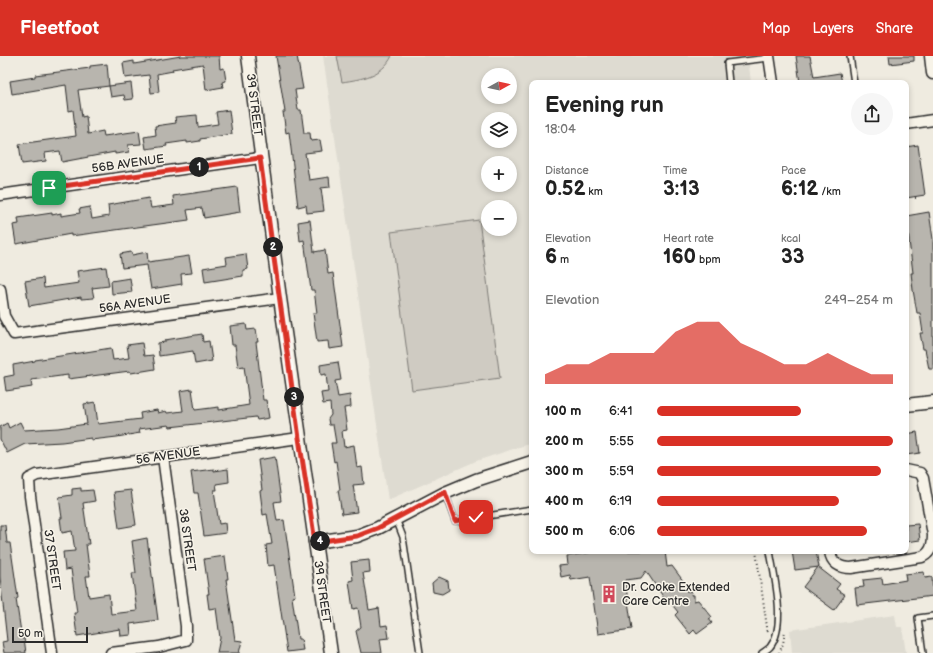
<!DOCTYPE html>
<meta charset="utf-8">
<style>
:root{--surface:#fff;--page:#f6f6f6;--text:#222;--muted:#767676;--accent:#d93025}
body{margin:0;font-family:"Balsamiq Sans",sans-serif;background:var(--page);color:var(--text);height:100vh;display:flex;flex-direction:column;font-size:15px;white-space:nowrap}
*{box-sizing:border-box;margin:0}
p{font-size:13px;color:var(--muted)}
.icon{flex:none;width:22px;height:22px;fill:none;stroke:currentColor;stroke-width:2;stroke-linecap:round;stroke-linejoin:round}
.map{position:relative;flex:1;overflow:hidden}
.panel{position:absolute;left:529px;top:24px;width:380px;height:474px;display:flex;flex-direction:column;background:var(--surface);border-radius:8px;box-shadow:0 2px 6px #0003}
.panel>*{flex:none}
.needle{width:26px;rotate:82deg}
.buttons{position:absolute;left:481px;top:12px;display:grid;gap:8px}
.buttons a{display:grid;place-items:center;width:36px;height:36px;border-radius:50%;background:var(--surface);box-shadow:0 2px 6px #0003;font-size:20px}
.scale{position:absolute;left:12px;bottom:10px;width:76px;box-sizing:border-box;padding-left:4px;border:2px solid #2b2b2b;border-top:0;font-size:11px;line-height:14px;white-space:nowrap;color:#2b2b2b;-webkit-text-stroke:3px #f7f3e8;paint-order:stroke}
.pin{position:absolute;display:grid;place-items:center;width:34px;height:34px;color:#fff;margin:-17px;border-radius:8px;box-shadow:0 2px 6px #0006}
.km{position:absolute;width:20px;height:20px;margin:-10px;border-radius:50%;background:#222;color:#fff;font-size:11px;line-height:20px;text-align:center}
.round{display:grid;place-items:center;flex:none;width:42px;height:42px;border-radius:21px;background:var(--page)}
.head{display:flex;align-items:center;justify-content:space-between;height:68px;padding:0 16px}
h1{font-size:22px;font-weight:700;line-height:30px}
.stats{display:grid;grid-template-columns:repeat(3,1fr);gap:6px;height:68px;padding:4px 16px}
.stats div{display:grid;align-content:center}
.stats b{font-size:20px;font-weight:700}
.stats small{font-size:11px;font-weight:400}
.stats p{font-size:11px}
.chart{height:112px;padding:8px 16px}
.chart p{display:flex;justify-content:space-between}
.chart svg{width:100%;height:72px;margin-top:4px;fill:var(--accent);opacity:.7}
ul{padding:0 16px;list-style:none;font-size:13px}
li{display:grid;grid-template-columns:64px 48px 1fr;align-items:center;height:30px}
li i{height:10px;border-radius:5px;background:var(--accent)}
header{display:flex;align-items:center;gap:24px;box-sizing:border-box;height:56px;padding:0 20px;background:var(--accent);color:#fff}
header strong{font-size:19px}
nav{display:flex;gap:22px;margin-inline-start:auto;font-size:14px}
.map>svg:first-child{display:block}
.built{fill:#dedbd1;fill-rule:evenodd}
.green{fill:#cfcbc2;stroke:#7d7b76}
.building{fill:#b8b5ae;stroke:#2b2b2b}
.lines{fill:none;stroke-linecap:round;stroke-linejoin:round}
.service-casing{stroke:#2b2b2b;stroke-width:8}
.minor-casing{stroke:#2b2b2b;stroke-width:13}
.tertiary-casing{stroke:#2b2b2b;stroke-width:15}
.path{stroke:#2b2b2b;stroke-width:2;stroke-dasharray:1 3;stroke-linecap:butt}
.service{stroke:#f7f3e8;stroke-width:5}
.minor{stroke:#f7f3e8;stroke-width:10}
.tertiary{stroke:#f7f3e8;stroke-width:12}
.route-casing{stroke:#fff;stroke-width:8}
.route{stroke:#d93025;stroke-width:5}
.labels{text-anchor:middle;dominant-baseline:central;stroke-width:3;stroke-linejoin:round;paint-order:stroke}
.street-label{font-size:12px;fill:#2b2b2b;stroke:#f7f3e8}
.poi-label{font-size:12px;fill:#2b2b2b;stroke:#f7f3e8;text-anchor:start}
</style>
<header>
<strong>Fleetfoot</strong>
<nav><a>Map</a><a>Layers</a><a>Share</a></nav>
</header>
<div class="map">
<svg width="933" height="597" viewBox="0 0 933 597">
<rect width="100%" height="100%" fill="#efebe0"/>
<filter id="ink" filterUnits="userSpaceOnUse"><feTurbulence type="fractalNoise" baseFrequency=".025" numOctaves="2"/><feDisplacementMap in="SourceGraphic" scale="8" xChannelSelector="R" yChannelSelector="G"/><feConvolveMatrix kernelMatrix="1 2 1 2 8 2 1 2 1" color-interpolation-filters="sRGB"/></filter>
<g filter="url(#ink)">
<g class="built">
<path d="M323,0H748L751,27H532V387L476,405L388,444ZM488,19H510V41H488ZM488,63H510V85H488ZM488,107H510V129H488ZM488,151H510V173H488Z"/>
<path d="M895,559L897,571H902L906,597H792L790,574Z"/>
</g>
<g class="green">
<path d="M337,0H392C382,20 362,23 342,26Z"/>
<path d="M479,164L500,322L412,334L391,176Z"/>
</g>
<g class="building">
<path d="M181,0H219L220,13L224,12L226,25L222,26L223,31L206,34L203,8L172,13L173,15L157,18L159,36L151,37L149,19L125,22L123,7L134,5V8Z"/>
<path d="M276,0H297L303,33L295,34L298,54H301L304,77H310L311,85L320,84L322,95L305,97L309,124L329,121L330,131L321,132L324,155L307,157L306,149L298,151L289,76L286,77L283,56H285Z"/>
<path d="M796,0H810L814,21L840,17L842,27H800Z"/>
<path d="M889,0H914V5L890,8Z"/>
<path d="M107,8L109,30L78,34L82,61L86,60L88,78L103,75L104,80L139,75L141,88L128,89L129,96L115,98V96L62,106L60,95L45,97L46,105L22,108L19,88L76,80L73,54L69,55L66,29L12,38L10,25L35,21V19L90,12V10Z"/>
<path d="M131,27L133,43L125,44L124,39L111,41L109,30Z"/>
<path d="M229,54L232,78L200,83V85L187,87V85L166,88L167,90L146,93L144,81L156,79L155,70L176,67L175,61L197,59L198,71L218,68L216,56Z"/>
<path d="M918,89L925,139L906,142V91Z"/>
<path d="M237,131L240,156L204,162L202,152L187,154L189,164L71,180V178L16,188L13,169L19,168L18,162L52,157V159L61,157V160L80,157L79,153L90,151L92,163L109,160L108,149L149,142L151,152L174,149L173,140Z"/>
<path d="M929,156L933,183V313H929L925,293H923L920,277H923L920,257H917L913,234L911,217H913L906,160Z"/>
<path d="M310,164L314,196L325,194L328,218L333,217L343,291L329,293L328,285L317,286L313,257H317L314,234H311L304,184L300,185L298,166Z"/>
<path d="M131,196L132,199L147,196L148,206L189,200L192,217L181,218L182,228L151,233L147,209L122,212L120,198Z"/>
<path d="M246,198L248,213L243,214V220L205,226L203,212L227,208L226,201Z"/>
<path d="M106,211L109,230L92,232L94,242L81,243V241L29,250L25,225L43,222L44,232L79,227L77,215Z"/>
<path d="M130,222L132,236L112,238L111,225Z"/>
<path d="M246,268L247,274L256,273L258,286H256L263,344H266L269,362L257,364L256,361L170,371L169,369L139,373L140,377L117,381L91,384V382L62,386L25,388L7,397L0,383V371L7,367L9,372L20,366L24,374L58,372L87,368L84,348L95,346L98,368L141,363L140,357L157,354L158,357L166,355L167,357L183,355L180,335L192,333L195,354L219,351V354L249,349L244,310L238,311L235,289H232L230,270Z"/>
<path d="M202,278L203,286L209,285L212,305L195,308L193,295L159,300L158,287L165,286V284Z"/>
<path d="M142,287L144,300L153,299L155,313L131,317L130,315L68,323V319L31,324L32,331L6,335L4,321L14,319L13,309L35,305V304L111,292L113,304L129,302L127,289Z"/>
<path d="M338,306L341,324L335,325L338,341L350,339L351,351L344,352L347,374L342,375L344,391L354,389L357,412L362,411L364,428L353,429L357,456L342,458L338,434H340L336,405L334,406L331,387H336L333,369H329L328,363L331,359L330,347L323,348L321,337L328,336L326,318L321,319L320,309Z"/>
<path d="M917,376L920,397L906,399V378Z"/>
<path d="M275,401L281,445L274,446L277,465L284,464L295,540L292,541L297,575L298,583H301L303,594L287,596L274,509L268,510L266,489L272,488L267,458L263,459L260,435L262,434L258,404Z"/>
<path d="M214,413V415L228,413L229,426L216,428L217,434H214L219,468L225,467L226,477L204,480L198,437H194L191,416Z"/>
<path d="M81,432V435L93,434L95,445L83,447L89,488H86L90,520H86L89,541L109,538L111,558L137,555L132,517H136L132,485L147,482L158,564L130,568L131,579L121,580L120,573L77,580L74,557H77L71,513L65,514L63,496L75,495L72,475L62,477L60,462H62L59,441L72,439V433Z"/>
<path d="M131,434L136,469L119,472L114,436Z"/>
<path d="M918,468L920,484L906,486V469Z"/>
<path d="M0,469H5L7,487H10L18,542L16,543L22,583L24,582L26,597H4L2,586L7,585L0,521Z"/>
<path d="M601,495H665L667,511L672,510L687,530L686,535L692,536L691,539H694V545L698,544L712,561L709,563L712,567L697,578L694,574L690,578L675,559L678,556L669,545H666L646,515L641,522L625,524L632,573L598,578L590,521L571,524L570,519L561,521L559,510L568,509L567,500Z"/>
<path d="M792,495H816L819,511L795,514Z"/>
<path d="M225,500L228,523H226L235,584L242,585L239,597H217L220,582L216,552L209,553L207,538H209L204,503Z"/>
<path d="M369,504L370,516L363,517L369,554L379,552L381,570L387,569L389,582L380,583L382,597H361L356,575L361,571L358,552L353,553L349,525L353,524L351,506Z"/>
<path d="M818,511L840,528L836,533L845,539L834,554L803,531Z"/>
<path d="M924,516L925,522L932,521L933,540L857,549L855,532L864,531L863,524L882,522L883,528L906,524L905,518Z"/>
<path d="M439,521L448,525L449,534L442,538L433,536L432,527Z"/>
</g>
<g class="lines">
<g class="service-casing">
<g id="service">
<path d="M850,0L854,27"/>
<path d="M729,27L727,7L769,2"/>
<path d="M445,437L455,465L532,453"/>
<path d="M396,463L403,481L420,597"/>
<path d="M762,597C765,595 768,593 770,591C787,570 774,520 770,495"/>
<path d="M923,597L918,562L933,560"/>
</g>
</g>
<g class="minor-casing">
<g id="minor">
<path d="M769,0L773,27"/>
<path d="M906,68L933,64"/>
<path d="M0,139L260,102"/>
<path d="M0,233L4,260L14,278L280,242"/>
<path d="M830,495C831,507 840,512 851,512L922,501C931,497 933,489 933,479L923,422L920,417L906,414"/>
<path d="M52,597L30,440L29,423L37,419L299,382"/>
<path d="M111,597L159,591L186,584V570L163,401"/>
</g>
</g>
<g class="tertiary-casing">
<g id="tertiary">
<path d="M248,0L280,242L331,597"/>
<path d="M931,0L933,17"/>
<path d="M906,349L933,346"/>
<path d="M315,486L357,480L378,472L445,437L476,424L532,406"/>
</g>
</g>
<g class="path">
<path d="M907,89H909"/>
<path d="M915,142H919"/>
<path d="M906,143H909"/>
<path d="M906,308H908"/>
<path d="M756,495L768,578"/>
<path d="M779,597L783,588L785,575"/>
</g>
<use href="#service" class="service"/>
<use href="#minor" class="minor"/>
<use href="#tertiary" class="tertiary"/>
</g>
</g>
<g class="lines" filter="url(#ink)">
<g class="route-casing">
<path id="route" d="M49,132L260,102L299,382L315,486L357,480L378,472L445,436L455,465L476,461"/>
</g>
<use href="#route" class="route"/>
</g>
<defs>
<g id="building-bare" transform="scale(1.38)"><path d="M-4-6H4V6H1V3H-1V6H-4ZM-2.5-4.3h1.7v1.8h-1.7ZM.8-4.3h1.7v1.8H.8ZM-2.5-1h1.7V.8h-1.7ZM.8-1h1.7V.8H.8Z" fill="#d1495b" stroke="#f7f3e8" stroke-width="2.5" paint-order="stroke"/></g>
</defs>
<g fill-rule="evenodd">
<use href="#building-bare" x="609" y="538"/>
</g>
<g class="labels">
<g class="street-label">
<text transform="translate(254 49) rotate(83)">39 STREET</text>
<text transform="translate(128 108) rotate(-8)">56B AVENUE</text>
<text transform="translate(135 248) rotate(-8)">56A AVENUE</text>
<text transform="translate(168 400) rotate(-8)">56 AVENUE</text>
<text transform="translate(187 484) rotate(82)">38 STREET</text>
<text transform="translate(52 504) rotate(82)">37 STREET</text>
<text transform="translate(322 536) rotate(82)">39 STREET</text>
</g>
<g class="poi-label">
<text x="622" y="531">Dr. Cooke Extended<tspan x="622" dy="14">Care Centre</tspan></text>
</g>
</g>
</svg>
<div class="buttons">
<a><svg class="needle" viewBox="-14 -14 28 28"><path d="M0-13l5 13h-10z" fill="#e53935"/><path d="M0 13l5-13h-10z" fill="#767676"/></svg></a>
<a><svg class="icon" aria-label="layers" viewBox="0 0 24 24"><path d="M12 4l9 5-9 5-9-5zM3 14l9 5 9-5"/></svg></a>
<a>+</a>
<a>−</a>
</div>
<div class="scale">50 m</div>
<div class="pin" style="left:49px;top:132px;background:#1e9e55"><svg class="icon" aria-label="arrive" viewBox="0 0 24 24"><path d="M6 21V4h12l-3 4 3 4H6"/></svg></div>
<div class="pin" style="left:476px;top:461px;background:#d93025"><svg class="icon" aria-label="check" viewBox="0 0 24 24"><path d="M5 12l5 5 9-10"/></svg></div>
<b class="km" style="left:199px;top:111px">1</b>
<b class="km" style="left:273px;top:191px">2</b>
<b class="km" style="left:294px;top:341px">3</b>
<b class="km" style="left:320px;top:485px">4</b>
<section class="panel">
<div class="head"><div><h1>Evening run</h1><p>18:04</p></div><a class="round"><svg class="icon" aria-label="share" viewBox="0 0 24 24"><path d="M12 15V3M7 8l5-5 5 5M5 13v7h14v-7"/></svg></a></div>
<div class="stats">
<div><p>Distance</p><b>0.52<small> km</small></b></div>
<div><p>Time</p><b>3:13</b></div>
<div><p>Pace</p><b>6:12<small> /km</small></b></div>
</div>
<div class="stats">
<div><p>Elevation</p><b>6<small> m</small></b></div>
<div><p>Heart rate</p><b>160<small> bpm</small></b></div>
<div><p>kcal</p><b>33</b></div>
</div>
<div class="chart"><p><span>Elevation</span>249–254 m</p>
<svg viewBox="0 0 160 44" preserveAspectRatio="none"><path d="M0 44V38L10 32L20 32L30 25L40 25L50 25L60 12L70 6L80 6L90 19L100 25L110 32L120 32L130 25L140 32L150 38L160 38V44z"/></svg>
</div>
<ul>
<li><b>100 m</b>6:41<i style="width:61%"></i></li>
<li><b>200 m</b>5:55<i style="width:100%"></i></li>
<li><b>300 m</b>5:59<i style="width:95%"></i></li>
<li><b>400 m</b>6:19<i style="width:77%"></i></li>
<li><b>500 m</b>6:06<i style="width:89%"></i></li>
</ul>
</section>
</div>
